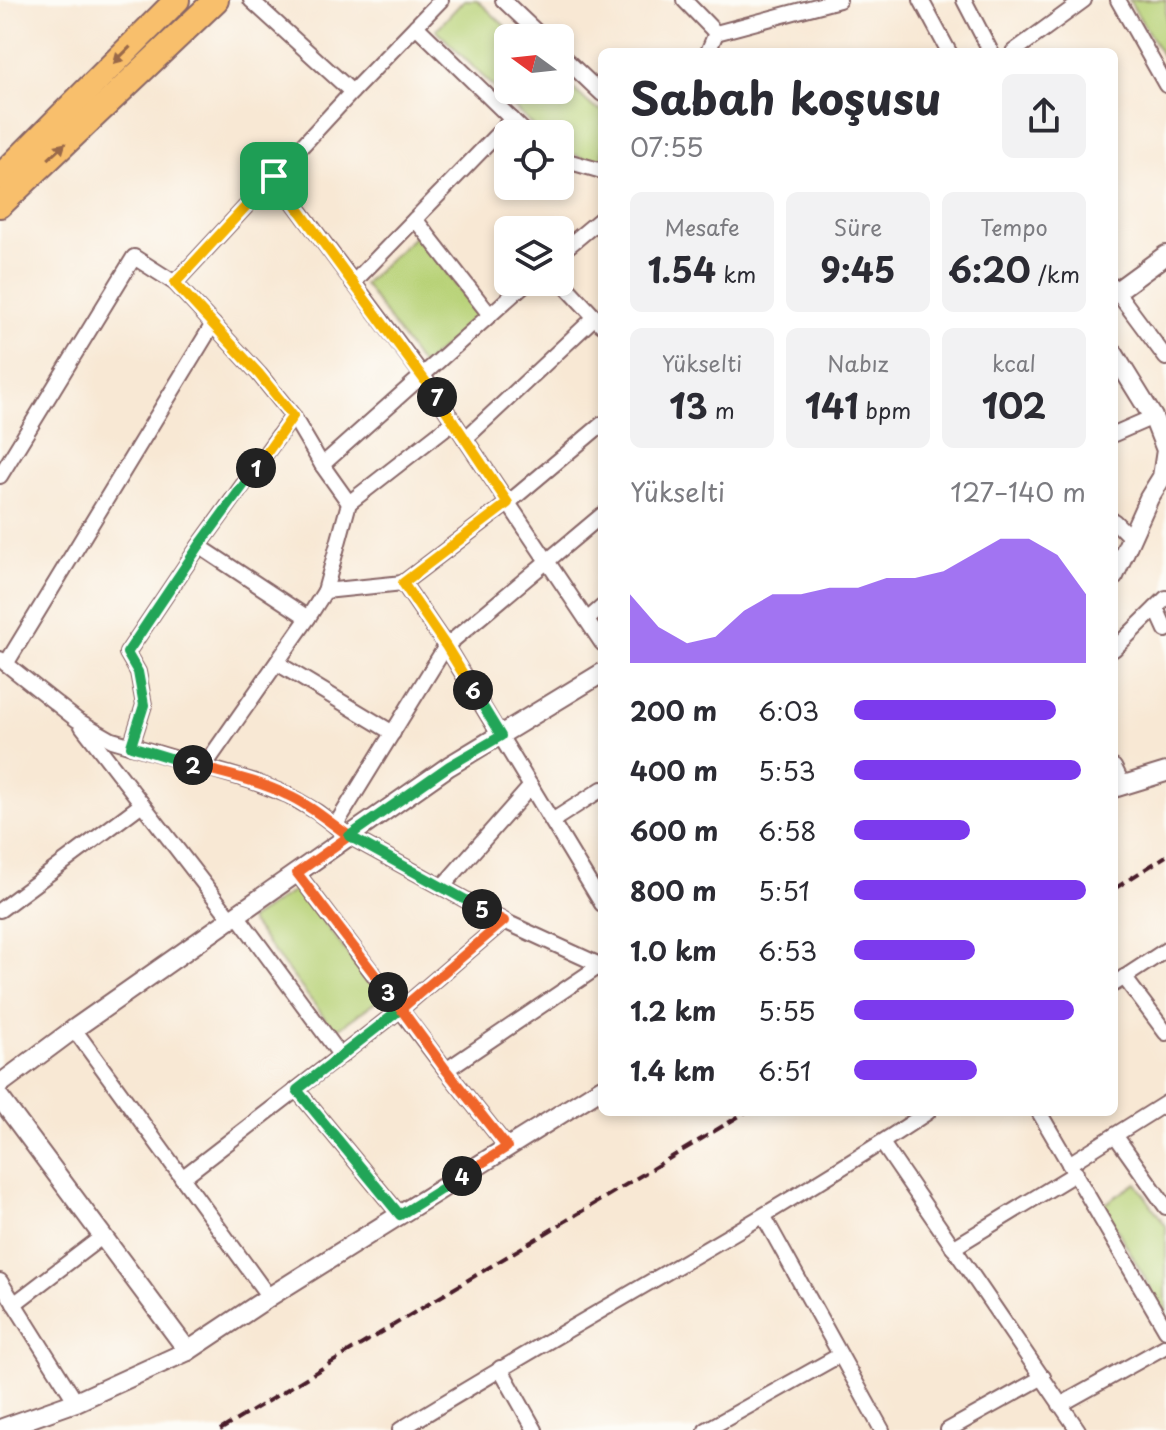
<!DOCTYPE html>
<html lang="tr">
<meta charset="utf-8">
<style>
:root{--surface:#fff;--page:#f2f2f3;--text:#2b2b33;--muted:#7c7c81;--accent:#7c3aed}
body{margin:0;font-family:"Playpen Sans",sans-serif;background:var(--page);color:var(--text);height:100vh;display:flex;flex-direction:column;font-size:30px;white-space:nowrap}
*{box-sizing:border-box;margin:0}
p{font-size:26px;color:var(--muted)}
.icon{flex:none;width:44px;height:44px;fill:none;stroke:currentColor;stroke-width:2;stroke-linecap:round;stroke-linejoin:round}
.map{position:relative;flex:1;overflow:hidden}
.details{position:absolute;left:598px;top:48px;width:520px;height:1068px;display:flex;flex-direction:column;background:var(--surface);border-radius:12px;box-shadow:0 4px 12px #0003}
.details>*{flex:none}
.needle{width:52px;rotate:285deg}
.tools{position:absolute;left:494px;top:24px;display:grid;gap:16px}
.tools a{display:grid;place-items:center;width:80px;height:80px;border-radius:12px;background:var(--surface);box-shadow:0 4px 12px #0003;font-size:40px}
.pin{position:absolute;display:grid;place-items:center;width:68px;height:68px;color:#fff;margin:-34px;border-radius:16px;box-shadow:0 4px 12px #0006}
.km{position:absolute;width:40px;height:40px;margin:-20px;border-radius:50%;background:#222;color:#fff;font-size:22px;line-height:40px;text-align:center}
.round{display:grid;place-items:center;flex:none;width:84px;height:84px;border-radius:12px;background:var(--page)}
.headline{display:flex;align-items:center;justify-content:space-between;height:136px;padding:0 32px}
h1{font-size:44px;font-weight:700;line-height:60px}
.metrics{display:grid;grid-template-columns:repeat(3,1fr);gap:12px;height:136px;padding:8px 32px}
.metrics div{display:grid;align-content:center;border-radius:12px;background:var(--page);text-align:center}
.metrics b{font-size:34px;font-weight:700}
.metrics small{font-size:22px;font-weight:400}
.metrics p{font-size:22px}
.chart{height:224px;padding:16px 32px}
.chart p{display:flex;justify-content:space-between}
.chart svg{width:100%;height:144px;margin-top:8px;fill:var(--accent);opacity:.7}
ul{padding:0 32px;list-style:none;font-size:26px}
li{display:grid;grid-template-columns:128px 96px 1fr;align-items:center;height:60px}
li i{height:20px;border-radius:10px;background:var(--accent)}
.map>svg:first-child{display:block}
.green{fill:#b8d277;stroke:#817851;stroke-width:2}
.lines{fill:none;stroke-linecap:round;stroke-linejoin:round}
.minor-casing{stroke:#876566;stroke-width:18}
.tertiary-casing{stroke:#876566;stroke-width:22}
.trunk-casing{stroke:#876566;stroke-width:28}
.minor{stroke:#fff;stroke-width:14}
.tertiary{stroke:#fff;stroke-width:18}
.trunk{stroke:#f8bf6c;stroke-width:24}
.rail{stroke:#4a1f2b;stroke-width:4;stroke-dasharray:12 6;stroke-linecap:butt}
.oneway{fill:#986748}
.split-1-casing{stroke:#fff;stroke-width:16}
.split-2-casing{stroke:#fff;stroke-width:16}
.split-3-casing{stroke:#fff;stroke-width:16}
.split-4-casing{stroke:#fff;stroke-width:16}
.split-5-casing{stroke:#fff;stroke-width:16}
.split-6-casing{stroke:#fff;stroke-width:16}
.split-7-casing{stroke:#fff;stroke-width:16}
.split-8-casing{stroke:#fff;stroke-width:16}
.split-1{stroke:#f5b400;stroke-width:10}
.split-2{stroke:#22a559;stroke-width:10}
.split-3{stroke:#f0652b;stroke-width:10}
.split-4{stroke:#22a559;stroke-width:10}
.split-5{stroke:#f0652b;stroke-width:10}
.split-6{stroke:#22a559;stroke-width:10}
.split-7{stroke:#f5b400;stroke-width:10}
.split-8{stroke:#f5b400;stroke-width:10}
</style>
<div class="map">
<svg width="1166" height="1430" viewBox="0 0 1166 1430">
<rect width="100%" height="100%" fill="#fdfcf7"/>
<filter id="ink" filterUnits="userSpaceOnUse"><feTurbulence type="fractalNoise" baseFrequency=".0125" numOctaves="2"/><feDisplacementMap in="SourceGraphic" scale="16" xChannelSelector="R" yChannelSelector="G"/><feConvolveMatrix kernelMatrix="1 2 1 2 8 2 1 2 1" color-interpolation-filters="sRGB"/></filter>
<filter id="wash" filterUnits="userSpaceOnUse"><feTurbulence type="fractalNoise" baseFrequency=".006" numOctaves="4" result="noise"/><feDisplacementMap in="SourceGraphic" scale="32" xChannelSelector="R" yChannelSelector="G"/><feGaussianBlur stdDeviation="1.8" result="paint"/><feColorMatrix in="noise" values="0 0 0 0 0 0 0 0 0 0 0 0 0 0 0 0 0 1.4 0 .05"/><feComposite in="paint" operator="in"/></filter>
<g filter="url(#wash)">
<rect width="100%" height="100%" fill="#f8e8d4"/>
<g class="green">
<path d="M464,0H477L518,38H508V90H560V77L594,108L602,110V165L560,149V134H541L436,30Z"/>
<path d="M1129,0H1166V62Z"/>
<path d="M418,233L479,316L422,366L364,284Z"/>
<path d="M298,888L381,998L335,1031L249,920Z"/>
<path d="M1136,1183L1166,1226V1315L1103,1205Z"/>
</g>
</g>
<g filter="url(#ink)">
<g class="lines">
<g class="minor-casing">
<g id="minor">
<path d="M251,0L352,92"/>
<path d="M441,0L352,92L175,283L259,374L293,416L322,465L349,503L325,591L403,583L446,646L602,904"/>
<path d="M503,0L543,38"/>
<path d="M684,0L716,33L839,0"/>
<path d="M921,0L949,52"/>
<path d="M964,0L991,52"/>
<path d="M1118,0L1166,85"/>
<path d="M416,26L527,134"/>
<path d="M708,52L716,33"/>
<path d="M1013,52L1084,0"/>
<path d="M560,54L602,94"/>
<path d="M560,159L602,171"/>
<path d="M274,176L423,376L602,643"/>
<path d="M415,219L490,315"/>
<path d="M560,253L602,218"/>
<path d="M560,280L602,325"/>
<path d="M353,283L512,119"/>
<path d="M1114,288L1166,358"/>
<path d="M1114,434L1153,417"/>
<path d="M465,439L595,317"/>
<path d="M322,465L527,282"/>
<path d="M0,476L134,257L175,283"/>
<path d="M349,503L453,422"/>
<path d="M1114,521L1131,538"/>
<path d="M199,546L308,618"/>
<path d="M403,583L508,503L602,424"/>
<path d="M1156,608L1166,630"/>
<path d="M587,620L602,607"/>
<path d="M1114,649L1166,598"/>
<path d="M0,659L77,720L112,740L252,781L288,795L317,812L349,836L504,921L602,966"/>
<path d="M277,663L393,733"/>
<path d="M6,664L213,324"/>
<path d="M82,726L231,919"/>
<path d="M131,746L144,705L138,672L127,653L199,546L293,416"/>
<path d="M1114,767L1123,785"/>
<path d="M203,768L308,618L325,591"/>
<path d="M552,821L602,789"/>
<path d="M335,826L446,646L602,515"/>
<path d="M297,873L446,1070L601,965"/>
<path d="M442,887L531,786"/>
<path d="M0,910L142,804"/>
<path d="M237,915L341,1056"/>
<path d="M1124,977L1166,1033"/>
<path d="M1114,984L1166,950"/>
<path d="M74,1029L269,1297"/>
<path d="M446,1070L507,1147"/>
<path d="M297,1090L400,1215"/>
<path d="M1039,1112L1166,1330"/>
<path d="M1115,1135L1166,1207"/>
<path d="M882,1143L1078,1430"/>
<path d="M1069,1164L1166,1103"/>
<path d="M182,1178L401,1009L504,921"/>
<path d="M764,1217L882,1430"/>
<path d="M953,1248L1076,1173"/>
<path d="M0,1281L76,1402"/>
<path d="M14,1304L103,1236"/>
<path d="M500,1368L535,1430"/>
<path d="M1060,1405L1166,1346"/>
<path d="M400,1430C574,1322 757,1226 928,1112"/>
<path d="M706,1430L840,1355"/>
<path d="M948,1430L1043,1377"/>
</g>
</g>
<g class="tertiary-casing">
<g id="tertiary">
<path d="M1114,293L1166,255"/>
<path d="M1114,354L1153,417L1166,450L1162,477L1149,498L1114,576"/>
<path d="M1114,788L1166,772"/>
<path d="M0,1084L74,1029L449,766L602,673"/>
<path d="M0,1098L188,1351"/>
<path d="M0,1429L76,1402L188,1351L269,1297L602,1088"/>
</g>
</g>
<g class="trunk-casing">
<g id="trunk">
<path d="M0,177L177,0"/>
<path d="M0,205L216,0"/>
</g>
</g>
<use href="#minor" class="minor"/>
<use href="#tertiary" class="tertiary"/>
<use href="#trunk" class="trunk"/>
<g class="rail">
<path d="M1114,889L1166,856"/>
<path d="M220,1430L746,1112"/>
</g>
</g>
<defs><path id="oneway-solid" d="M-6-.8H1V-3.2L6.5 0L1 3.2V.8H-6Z" transform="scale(2)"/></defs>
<g class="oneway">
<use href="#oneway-solid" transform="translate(122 55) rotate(135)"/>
<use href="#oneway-solid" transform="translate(57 151) rotate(-43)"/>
</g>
</g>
<g class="lines" filter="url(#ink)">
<g class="split-1-casing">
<path id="split-1" d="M256,468L293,416L259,374L175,283L274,176"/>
</g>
<g class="split-2-casing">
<path id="split-2" d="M193,765L131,746L144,705L138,672L127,653L199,546L256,468"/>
</g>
<g class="split-3-casing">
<path id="split-3" d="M193,765C224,774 257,780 287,795C310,805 329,822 349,836L297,873L388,992"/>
</g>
<g class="split-4-casing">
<path id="split-4" d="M388,992L401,1009L297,1090L400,1215L462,1176"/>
</g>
<g class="split-5-casing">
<path id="split-5" d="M462,1176L507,1147L446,1070L401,1009L504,921L482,909"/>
</g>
<g class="split-6-casing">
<path id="split-6" d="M473,690L501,736L449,766L349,836L482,909"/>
</g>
<g class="split-7-casing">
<path id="split-7" d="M437,397L508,503L403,583L446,646L473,690"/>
</g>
<g class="split-8-casing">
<path id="split-8" d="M274,176L437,397"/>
</g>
<use href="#split-1" class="split-1"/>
<use href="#split-2" class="split-2"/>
<use href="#split-3" class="split-3"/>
<use href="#split-4" class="split-4"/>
<use href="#split-5" class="split-5"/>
<use href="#split-6" class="split-6"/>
<use href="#split-7" class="split-7"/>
<use href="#split-8" class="split-8"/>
</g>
</svg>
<div class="tools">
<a><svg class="needle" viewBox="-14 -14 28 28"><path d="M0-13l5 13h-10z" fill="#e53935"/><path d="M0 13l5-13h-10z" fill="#7c7c81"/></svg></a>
<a><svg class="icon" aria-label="locate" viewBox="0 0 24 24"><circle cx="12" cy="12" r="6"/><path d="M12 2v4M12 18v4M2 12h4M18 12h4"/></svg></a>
<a><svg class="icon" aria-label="layers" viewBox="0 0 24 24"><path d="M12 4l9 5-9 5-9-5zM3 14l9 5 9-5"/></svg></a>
</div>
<div class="pin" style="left:274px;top:176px;background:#1e9e55"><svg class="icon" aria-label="arrive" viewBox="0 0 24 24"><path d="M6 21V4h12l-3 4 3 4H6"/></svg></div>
<b class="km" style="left:256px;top:468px">1</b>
<b class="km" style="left:193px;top:765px">2</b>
<b class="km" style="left:388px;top:992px">3</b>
<b class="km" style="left:462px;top:1176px">4</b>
<b class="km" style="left:482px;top:909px">5</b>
<b class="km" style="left:473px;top:690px">6</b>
<b class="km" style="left:437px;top:397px">7</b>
<section class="details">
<div class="headline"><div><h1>Sabah koşusu</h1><p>07:55</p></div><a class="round"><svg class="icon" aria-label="share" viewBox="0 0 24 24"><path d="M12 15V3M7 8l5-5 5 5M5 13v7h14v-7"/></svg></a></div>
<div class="metrics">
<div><p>Mesafe</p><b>1.54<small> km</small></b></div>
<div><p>Süre</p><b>9:45</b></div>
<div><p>Tempo</p><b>6:20<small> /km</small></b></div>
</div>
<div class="metrics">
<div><p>Yükselti</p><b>13<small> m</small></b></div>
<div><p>Nabız</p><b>141<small> bpm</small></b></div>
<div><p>kcal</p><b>102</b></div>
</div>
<div class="chart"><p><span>Yükselti</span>127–140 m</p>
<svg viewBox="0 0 160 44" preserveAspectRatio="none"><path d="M0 44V23L10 33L20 38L30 36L40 28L50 23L60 23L70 21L80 21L90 18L100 18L110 16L120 11L130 6L140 6L150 11L160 23V44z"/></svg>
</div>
<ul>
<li><b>200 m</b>6:03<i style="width:87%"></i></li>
<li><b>400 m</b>5:53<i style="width:98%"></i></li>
<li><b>600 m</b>6:58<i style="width:50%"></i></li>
<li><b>800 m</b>5:51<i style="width:100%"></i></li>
<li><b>1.0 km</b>6:53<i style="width:52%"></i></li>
<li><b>1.2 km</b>5:55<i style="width:95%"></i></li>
<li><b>1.4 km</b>6:51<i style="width:53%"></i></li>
</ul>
</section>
</div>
